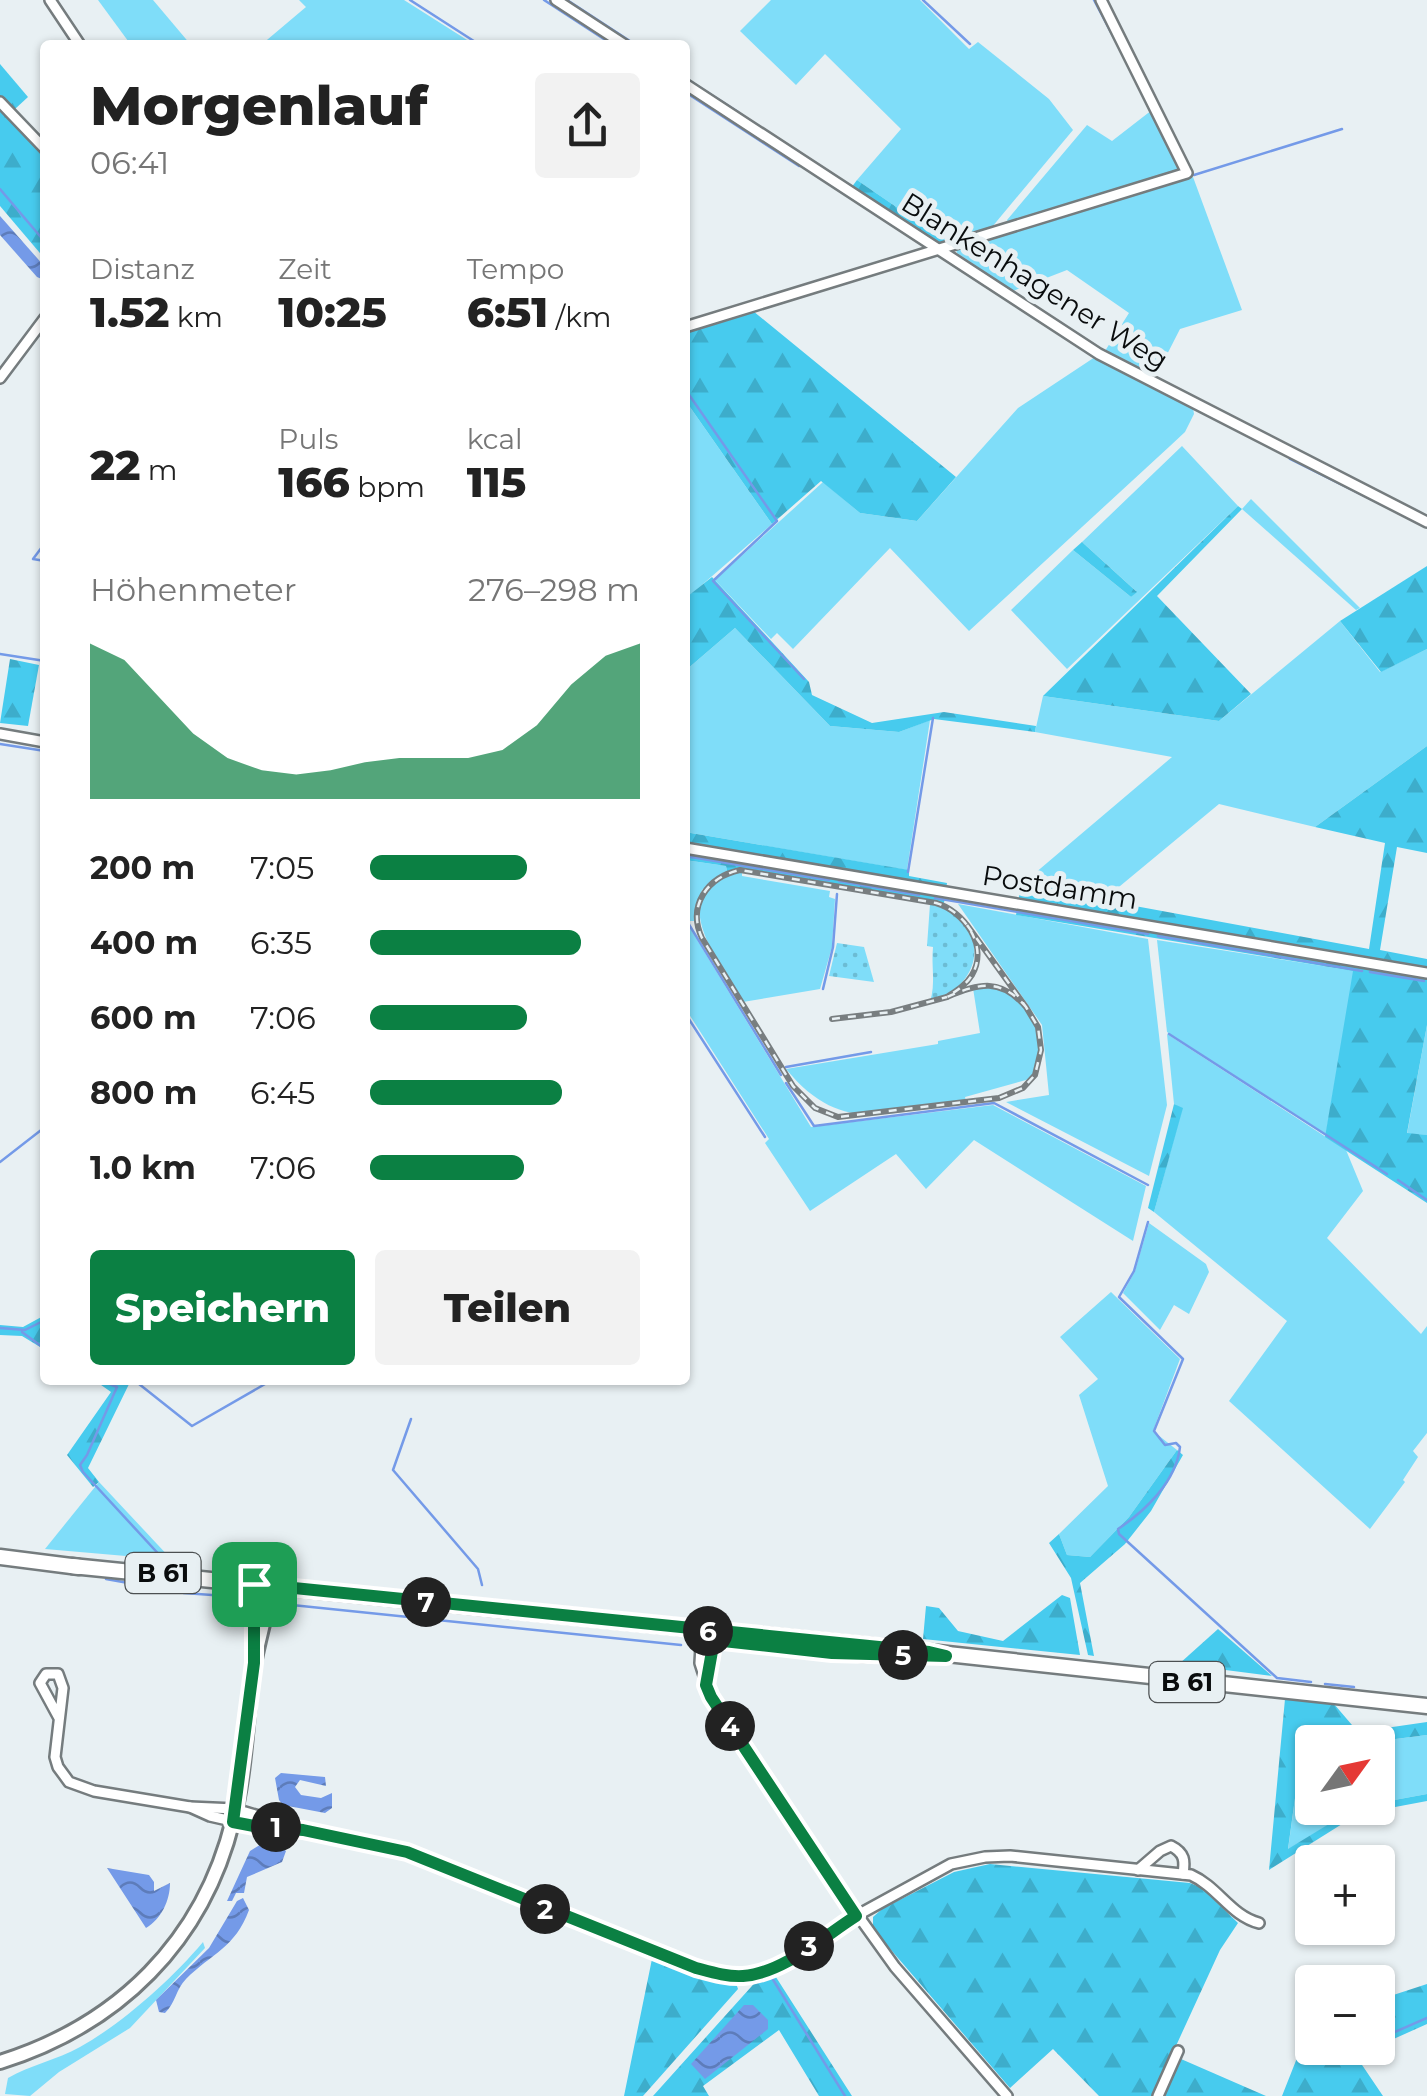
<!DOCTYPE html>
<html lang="de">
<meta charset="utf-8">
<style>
:root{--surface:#fff;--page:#f2f2f2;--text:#222;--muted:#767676;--accent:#0b8043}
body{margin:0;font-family:Montserrat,sans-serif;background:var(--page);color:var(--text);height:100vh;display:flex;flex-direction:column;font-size:38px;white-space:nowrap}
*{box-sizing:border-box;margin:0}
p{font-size:32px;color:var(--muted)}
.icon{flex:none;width:55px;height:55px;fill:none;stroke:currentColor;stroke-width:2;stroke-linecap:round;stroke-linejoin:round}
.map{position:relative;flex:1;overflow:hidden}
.drawer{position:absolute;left:40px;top:40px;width:650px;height:1345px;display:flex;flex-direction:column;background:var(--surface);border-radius:10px;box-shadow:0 2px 8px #0004}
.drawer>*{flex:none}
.needle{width:65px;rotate:57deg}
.fabs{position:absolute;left:1295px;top:1725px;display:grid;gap:20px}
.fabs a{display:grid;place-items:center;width:100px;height:100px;border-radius:10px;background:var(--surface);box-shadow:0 2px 8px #0004;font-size:50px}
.pin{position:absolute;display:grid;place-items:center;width:85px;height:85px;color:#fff;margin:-42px;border-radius:20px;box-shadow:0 5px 15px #0006}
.km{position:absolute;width:50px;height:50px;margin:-25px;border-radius:50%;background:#222;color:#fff;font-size:28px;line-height:50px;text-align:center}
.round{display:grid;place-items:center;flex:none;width:105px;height:105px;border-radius:10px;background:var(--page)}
.headline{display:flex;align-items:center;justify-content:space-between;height:170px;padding:0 50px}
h1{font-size:55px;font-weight:800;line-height:75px}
.stats{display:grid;grid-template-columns:repeat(3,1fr);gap:15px;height:170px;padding:10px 50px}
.stats div{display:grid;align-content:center}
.stats b{font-size:42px;font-weight:800}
.stats small{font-size:28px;font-weight:400}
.stats p{font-size:28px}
.chart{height:280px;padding:20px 50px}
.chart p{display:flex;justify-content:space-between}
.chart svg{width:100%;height:180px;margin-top:10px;fill:var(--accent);opacity:.7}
.button{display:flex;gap:20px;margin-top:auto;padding:20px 50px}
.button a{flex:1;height:115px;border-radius:10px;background:var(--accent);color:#fff;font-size:40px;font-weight:800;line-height:115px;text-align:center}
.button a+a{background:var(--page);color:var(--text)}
ul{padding:0 50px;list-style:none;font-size:32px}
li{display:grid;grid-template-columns:160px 120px 1fr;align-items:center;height:75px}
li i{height:25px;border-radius:12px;background:var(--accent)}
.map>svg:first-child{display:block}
.grass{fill:#7fddf9}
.forest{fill:url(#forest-firs)}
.park{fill:url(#park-dots)}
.water{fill:url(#water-waves)}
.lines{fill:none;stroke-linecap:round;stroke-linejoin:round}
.stream{stroke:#749ae8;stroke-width:2.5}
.street-casing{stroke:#757c7e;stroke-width:14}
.secondary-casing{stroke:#757c7e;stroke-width:18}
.primary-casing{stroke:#757c7e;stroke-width:19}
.street{stroke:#fff;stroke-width:9}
.secondary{stroke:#fff;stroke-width:12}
.primary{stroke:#fff;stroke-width:14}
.rail-casing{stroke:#787e80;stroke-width:6}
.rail{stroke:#e8f0f3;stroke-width:2.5;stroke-dasharray:8;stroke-linecap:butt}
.route-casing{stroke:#fff;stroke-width:20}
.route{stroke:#0b8043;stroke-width:12}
.labels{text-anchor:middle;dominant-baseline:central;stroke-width:10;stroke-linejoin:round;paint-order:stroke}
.shield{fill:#e8f0f3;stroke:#4c5052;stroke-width:2.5}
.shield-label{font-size:25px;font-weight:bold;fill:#090c0d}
.street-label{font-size:28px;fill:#090c0d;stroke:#e8f0f3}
</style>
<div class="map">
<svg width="1427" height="2096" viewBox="0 0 1427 2096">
<defs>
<pattern id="forest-firs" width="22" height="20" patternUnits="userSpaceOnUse" patternTransform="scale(2.5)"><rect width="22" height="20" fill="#47cbee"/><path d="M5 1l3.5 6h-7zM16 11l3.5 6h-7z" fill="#3dadcb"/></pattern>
<pattern id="park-dots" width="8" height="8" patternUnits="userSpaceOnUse" patternTransform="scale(2.5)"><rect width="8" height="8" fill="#7fddf9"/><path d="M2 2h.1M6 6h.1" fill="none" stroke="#6cbcd4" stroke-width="1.8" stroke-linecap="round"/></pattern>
<pattern id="water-waves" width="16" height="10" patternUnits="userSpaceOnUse" patternTransform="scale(2.5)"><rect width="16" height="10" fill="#749ae8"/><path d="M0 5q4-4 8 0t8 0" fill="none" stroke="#5d7cba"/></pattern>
</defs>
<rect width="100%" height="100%" fill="#e8f0f3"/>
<g class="grass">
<path d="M98,0H153L191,45H131Z"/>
<path d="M299,0H404L475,45H261L306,7Z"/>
<path d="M771,0H920L969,49L978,42L1049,99L1073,130L992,227L946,241L857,180L901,129L825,54L796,85L740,31Z"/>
<path d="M1152,110L1181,169L1009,224L1007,220L1087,125L1112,141Z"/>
<path d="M1193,177L1242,310L1180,329L1155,378L1105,351L1129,313L1067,270L1013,291L957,253L956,249Z"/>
<path d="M1095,357L1193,408L1194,414L1185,432L1170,446L969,631L890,548L793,649L777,633L771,639L715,580L823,482L860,513L917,521L1018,408Z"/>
<path d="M685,400L772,524L688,597L685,595Z"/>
<path d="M1182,446L1238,506L1067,669L1011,610L1073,550L1131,597L1136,591L1082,542Z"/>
<path d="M1251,499L1360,608L1356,610L1242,509Z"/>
<path d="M1340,621L1380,672L1427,649V746L1315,827L1219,804L1102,901L1021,885L1172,757L1035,732L1043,696L1219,721Z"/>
<path d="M735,628L830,726L899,732L930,720L907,870L685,832V671Z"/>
<path d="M685,860L726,866L727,871L702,890L694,921H689L685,914Z"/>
<path d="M742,872V876L830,891L829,897L835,899L832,947L820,989L743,1002C720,963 658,887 742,872Z"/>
<path d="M958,904L1148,939L1167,1105L1149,1176L1006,1102L1049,1095L1042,1025Z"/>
<path d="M685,920L811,1127L993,1105L1146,1186L1133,1241L974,1140L926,1189L896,1154L810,1211L765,1143L769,1139L685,1008Z"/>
<path d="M1157,940L1354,971L1326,1134L1167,1032Z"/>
<path d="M983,985C1027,990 1052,1037 1033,1076L1026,1080L965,1097L966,1101C889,1112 842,1137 786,1069L938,1044V1041L980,1033L973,988Z"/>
<path d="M1427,1025V1135L1407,1134Z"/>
<path d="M1167,1034L1346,1150L1363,1191L1327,1238L1421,1334L1427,1326V1433L1413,1451L1418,1457L1403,1480L1405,1482L1370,1529L1229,1401L1287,1321L1154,1212L1182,1109L1174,1104Z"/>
<path d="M1149,1223L1206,1264L1209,1272L1189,1314L1174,1305L1160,1330L1123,1293L1135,1271Z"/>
<path d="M1111,1292L1180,1359L1153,1431L1177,1450L1129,1517L1090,1557L1067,1555L1059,1534L1108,1486L1079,1395L1098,1379L1060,1337Z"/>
<path d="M99,1482L172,1560L45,1549Z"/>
<path d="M1427,1735V1794L1378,1803V1742H1372Z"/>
<path d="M1312,1758V1808H1355L1288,1850L1300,1762Z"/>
<path d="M203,1942L205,1948L130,2028L59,2072L30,2096L5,2094L8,2078C30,2065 57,2060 80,2047C123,2023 172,1979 203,1942Z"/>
</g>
<g class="forest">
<path d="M0,64L28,97L15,109L0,97Z"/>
<path d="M0,107L45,155V259L0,206Z"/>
<path d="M857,180L946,241L938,245L851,188Z"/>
<path d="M753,311L956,477L917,521L860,513L821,481L772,524L685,400V332Z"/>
<path d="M1238,506L1242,509L1157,596L1251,694L1219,721L1043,696Z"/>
<path d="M1082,542L1137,592L1131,597L1073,550Z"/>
<path d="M1427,566V649L1381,672L1340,621Z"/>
<path d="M712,577L809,682L812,695L872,723L944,712L1036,726L1035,732L934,719L899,732L830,726L735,628L685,671V595L688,596Z"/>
<path d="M10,659L39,665L28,726L0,723Z"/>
<path d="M1427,746V853L1397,847L1380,950L1427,959V1025L1407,1133L1427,1135V1203L1325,1137L1353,971L1016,915L1021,885L1369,949L1385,843L1315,827Z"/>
<path d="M685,832L909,870V876L947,883L944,903L749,869L727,871L726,866L685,860Z"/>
<path d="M1174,1104L1183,1108L1154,1212L1148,1208Z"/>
<path d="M45,1315V1350L22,1336L0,1335V1325L23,1327Z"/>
<path d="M94,1380H131L88,1468L99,1482L93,1487L67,1455L111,1392Z"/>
<path d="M1177,1450L1183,1455L1151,1511L1125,1544L1080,1583L1094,1656L1088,1655L1071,1578L1049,1543L1059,1534L1067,1555L1090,1557L1129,1517Z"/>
<path d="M1062,1595L1070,1598L1080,1655L923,1639L926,1606L939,1608L958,1631L1003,1641Z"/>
<path d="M1218,1629L1272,1676L1179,1664Z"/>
<path d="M1285,1699L1334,1704L1358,1732L1427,1722V1735L1372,1742H1312V1758L1300,1762L1288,1849L1355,1808H1378V1803L1427,1794V1801L1358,1814L1269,1870Z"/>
<path d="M990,1864L1190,1883L1202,1888L1238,1923L1220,1950L1153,2096H1099L1053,2049L1010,2088L873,1929V1917L882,1909L954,1872Z"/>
<path d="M652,1959L695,1976L735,1980L738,1989L643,2096H624Z"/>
<path d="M774,1974L852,2096H819L779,2030L703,2086L709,2096H653L760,1977Z"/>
<path d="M1427,1984V2024L1378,2046V2000Z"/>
<path d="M1312,2020V2048H1373L1356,2056L1383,2096H1282Z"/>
<path d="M1181,2059L1266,2096H1163Z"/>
</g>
<g class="park">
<path d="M930,904C991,917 988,985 930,1002C936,983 931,967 933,947L927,946Z"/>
<path d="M837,943L864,947L874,982L829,976Z"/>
</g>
<g class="water">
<path d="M0,216L45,267L44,280L37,277L0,235Z"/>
<path d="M281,1773L325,1777L326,1786L300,1780L295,1787L301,1795L321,1798L332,1793V1808L325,1813L283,1805L279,1800L275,1778Z"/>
<path d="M263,1843L276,1844L286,1851L282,1862L247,1877L244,1893H236L232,1901H227L250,1851Z"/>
<path d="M107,1868L149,1875L154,1882V1891L170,1883C170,1901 161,1919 146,1928Z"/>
<path d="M243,1898L249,1910C235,1948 212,1953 186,1979C176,1989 175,2004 165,2013L159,2012L156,2000L209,1948L237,1901Z"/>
<path d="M744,2005H753L768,2020V2029L705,2079L691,2064Z"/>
</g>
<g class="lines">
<g class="stream">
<path d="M410,0L480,45"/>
<path d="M544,0L613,45"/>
<path d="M567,0L636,45"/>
<path d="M923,0L970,44"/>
<path d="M1094,0L1123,55"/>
<path d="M685,78L738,112"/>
<path d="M685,92L799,166"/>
<path d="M1194,175L1342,129"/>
<path d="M0,189L45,242"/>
<path d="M685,389L777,521L713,581L804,679"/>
<path d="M1290,459L1427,527"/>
<path d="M45,543L33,559L45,561"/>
<path d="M0,654L45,661"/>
<path d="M0,744L45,751"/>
<path d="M685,856L829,880"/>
<path d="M908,872L933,718"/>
<path d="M839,881L919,895"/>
<path d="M935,898L1148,934"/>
<path d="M685,918L781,1075"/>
<path d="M1158,936L1362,971"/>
<path d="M1370,972L1424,981"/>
<path d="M823,989L833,947L837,894"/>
<path d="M685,1013L765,1137"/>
<path d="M1169,1034L1387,1174"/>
<path d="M786,1067L871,1052"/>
<path d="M786,1083L814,1126L994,1103L1148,1185"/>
<path d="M0,1162L45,1127"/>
<path d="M1398,1180L1427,1200"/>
<path d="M1148,1222L1134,1271L1119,1297L1183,1359L1154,1431L1165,1445L1176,1443L1180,1447C1176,1482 1145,1511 1118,1529L1119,1534L1277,1678L1311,1682"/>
<path d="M0,1328L25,1330L45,1320"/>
<path d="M22,1332L45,1349"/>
<path d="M100,1380L117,1387L87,1455L80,1465L83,1472L165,1561"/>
<path d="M134,1380L192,1426L272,1380"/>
<path d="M411,1419L393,1470L478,1569L482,1585"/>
<path d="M106,1579L184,1593L226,1596"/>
<path d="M292,1605L681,1645"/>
<path d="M1325,1684L1354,1687"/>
<path d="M772,1978L845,2096"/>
<path d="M1381,2038L1427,2018"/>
</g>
<g class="street-casing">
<g id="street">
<path d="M50,0L80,45"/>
<path d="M556,0L625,45"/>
<path d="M685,84L1099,354L1427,522"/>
<path d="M0,102L45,149"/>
<path d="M685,327L1187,173L1101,0"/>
<path d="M0,378L45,318"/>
<path d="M0,734L45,742"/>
<path d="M685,848L1427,973"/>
<path d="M702,1630L700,1663L711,1697L806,1843L895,1967L1007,2096"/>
<path d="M707,1677L714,1631"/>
<path d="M59,1718L40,1683L46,1674H58L63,1688L55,1757L58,1767L69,1782L94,1791L190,1807L210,1816L254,1826L280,1827"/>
<path d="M190,1807L235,1809L303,1829L407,1852L695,1968L744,1976L775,1968L856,1916L951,1864L985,1857L1010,1856L1191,1875C1218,1887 1231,1916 1259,1923"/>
<path d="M1138,1870L1160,1851L1171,1846C1185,1853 1185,1861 1183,1874"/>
<path d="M1158,2096L1178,2051"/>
</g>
</g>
<g class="secondary-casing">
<g id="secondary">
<path d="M253,1645L254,1584"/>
<path d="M0,2062C118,2025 203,1942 233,1820C245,1773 246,1724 252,1676C256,1646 267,1616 270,1586"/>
</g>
</g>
<g class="primary-casing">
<g id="primary">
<path d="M0,1557L79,1567"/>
<path d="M72,1566L929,1652L1427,1706"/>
<path d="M756,1644L864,1654"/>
</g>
</g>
<use href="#street" class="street"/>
<use href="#secondary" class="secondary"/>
<use href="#primary" class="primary"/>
<g class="rail-casing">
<g id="rail">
<path d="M967,925L1026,1007L1038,1027L1041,1050L1035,1075L1023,1088L999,1098L838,1117L815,1108L793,1086L702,938C687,906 707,877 740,870L936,903C964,911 989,946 972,975C966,985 956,991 947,997C979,983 1001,978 1026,1007"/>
<path d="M832,1019L891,1012L947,997"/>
</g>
</g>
<use href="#rail" class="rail"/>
</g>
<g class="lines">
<g class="route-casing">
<path id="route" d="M254,1584L929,1652L946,1656L832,1653L714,1640L706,1685L711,1697L856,1916C823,1937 783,1973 743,1976C727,1977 711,1972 696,1968L407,1852L303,1830L254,1826L233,1822L254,1663Z"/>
</g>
<use href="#route" class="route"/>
</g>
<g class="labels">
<g class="shield">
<rect x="125.5" y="1553" width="75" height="40" rx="8"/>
<rect x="1149.5" y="1662" width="75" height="40" rx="8"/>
</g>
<g class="shield-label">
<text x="163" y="1573">B 61</text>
<text x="1187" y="1682">B 61</text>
</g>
<g class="street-label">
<text transform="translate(1035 281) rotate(32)">Blankenhagener Weg</text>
<text transform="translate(1060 887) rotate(9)">Postdamm</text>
</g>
</g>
</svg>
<div class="fabs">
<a><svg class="needle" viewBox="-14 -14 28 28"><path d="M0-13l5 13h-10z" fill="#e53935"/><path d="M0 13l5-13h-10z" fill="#767676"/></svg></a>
<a>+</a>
<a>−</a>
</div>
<div class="pin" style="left:254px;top:1584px;background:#1e9e55"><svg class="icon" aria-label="arrive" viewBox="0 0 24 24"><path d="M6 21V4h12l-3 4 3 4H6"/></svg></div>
<b class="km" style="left:276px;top:1827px">1</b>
<b class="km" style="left:545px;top:1909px">2</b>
<b class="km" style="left:809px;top:1946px">3</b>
<b class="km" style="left:730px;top:1726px">4</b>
<b class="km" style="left:903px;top:1655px">5</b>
<b class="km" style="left:708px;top:1631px">6</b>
<b class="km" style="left:426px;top:1602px">7</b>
<section class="drawer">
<div class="headline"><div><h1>Morgenlauf</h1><p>06:41</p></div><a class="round"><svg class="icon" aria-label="share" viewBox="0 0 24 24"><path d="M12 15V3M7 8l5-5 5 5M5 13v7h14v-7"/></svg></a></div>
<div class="stats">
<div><p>Distanz</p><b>1.52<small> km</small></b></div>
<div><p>Zeit</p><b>10:25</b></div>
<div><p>Tempo</p><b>6:51<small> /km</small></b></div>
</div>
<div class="stats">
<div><b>22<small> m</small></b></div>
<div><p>Puls</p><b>166<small> bpm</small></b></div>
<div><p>kcal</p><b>115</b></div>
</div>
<div class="chart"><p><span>Höhenmeter</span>276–298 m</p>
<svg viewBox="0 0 160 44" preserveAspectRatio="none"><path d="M0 44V6L10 10L20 19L30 28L40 34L50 37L60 38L70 37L80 35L90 34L100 34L110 34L120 32L130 26L140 16L150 9L160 6V44z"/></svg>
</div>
<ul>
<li><b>200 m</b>7:05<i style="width:58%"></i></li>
<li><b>400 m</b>6:35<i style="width:78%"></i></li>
<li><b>600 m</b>7:06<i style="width:58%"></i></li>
<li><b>800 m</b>6:45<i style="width:71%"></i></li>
<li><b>1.0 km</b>7:06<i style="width:57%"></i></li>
</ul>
<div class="button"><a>Speichern</a><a>Teilen</a></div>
</section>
</div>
